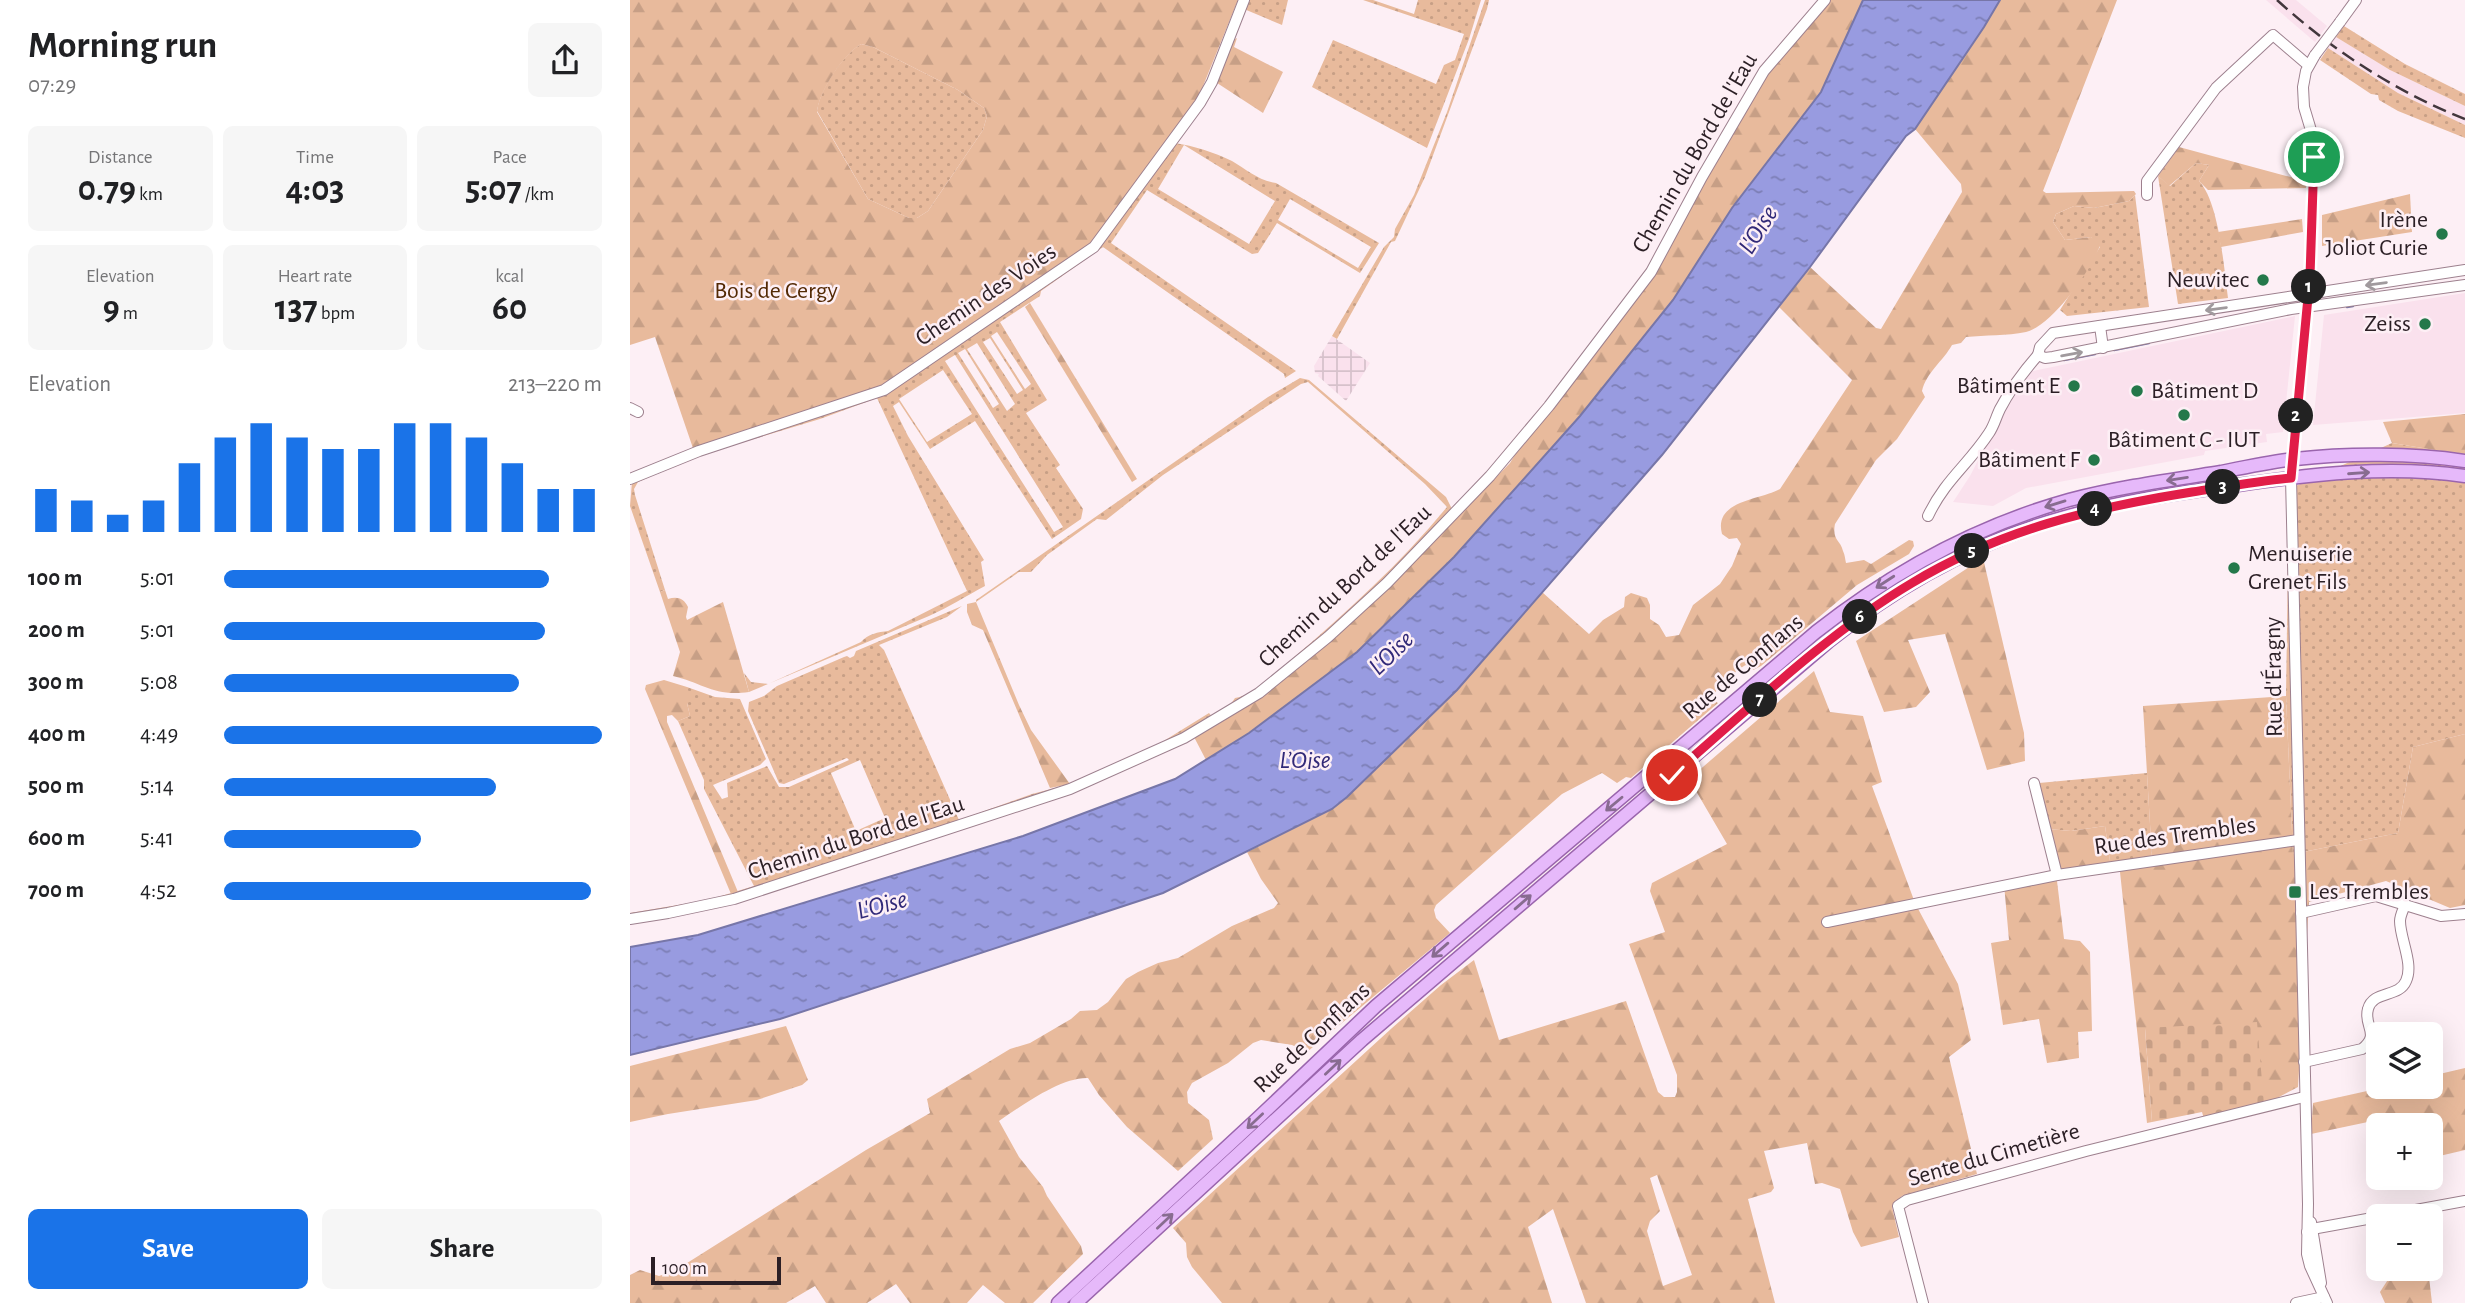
<!DOCTYPE html>
<meta charset="utf-8">
<style>
:root{--surface:#fff;--page:#f6f6f6;--text:#202124;--muted:#757577;--accent:#1a73e8}
body{margin:0;font-family:"Alegreya Sans",sans-serif;background:var(--page);color:var(--text);height:100vh;display:flex;flex-direction:column;font-size:26px;white-space:nowrap}
*{box-sizing:border-box;margin:0}
p{font-size:23px;color:var(--muted)}
.icon{flex:none;width:38px;height:38px;fill:none;stroke:currentColor;stroke-width:2;stroke-linecap:round;stroke-linejoin:round}
.map{position:relative;flex:1;overflow:hidden}
.drawer{display:flex;flex-direction:column;background:var(--surface);width:630px}
.drawer>*{flex:none}
.buttons{position:absolute;left:1736px;top:1022px;display:grid;gap:14px}
.buttons a{display:grid;place-items:center;width:77px;height:77px;border-radius:10px;background:var(--surface);box-shadow:0 7px 28px #0002;font-size:35px}
.scale{position:absolute;left:21px;bottom:18px;width:130px;box-sizing:border-box;padding-left:7px;border:4px solid #2b1f25;border-top:0;font-size:19px;line-height:24px;white-space:nowrap;color:#2b1f25;-webkit-text-stroke:5px #fdeff5;paint-order:stroke}
.pin{position:absolute;display:grid;place-items:center;width:60px;height:60px;color:#fff;margin:-30px;border:4px solid #fff;border-radius:50%;box-shadow:0 2px 7px #0007}
.km{position:absolute;width:35px;height:35px;margin:-18px;border-radius:50%;background:#222;color:#fff;font-size:19px;line-height:35px;text-align:center}
.round{display:grid;place-items:center;flex:none;width:74px;height:74px;border-radius:10px;background:var(--page)}
.head{display:flex;align-items:center;justify-content:space-between;height:119px;padding:0 28px}
h1{font-size:38px;font-weight:600;line-height:52px}
.figures{display:grid;grid-template-columns:repeat(3,1fr);gap:10px;height:119px;padding:7px 28px}
.figures div{display:grid;align-content:center;border-radius:10px;background:var(--page);text-align:center}
.figures b{font-size:35px;font-weight:600}
.figures small{font-size:19px;font-weight:400}
.figures p{font-size:19px}
.chart{height:196px;padding:14px 28px}
.chart p{display:flex;justify-content:space-between}
.chart svg{width:100%;height:126px;margin-top:7px;stroke:var(--accent);stroke-width:6}
.cta{display:flex;gap:14px;margin-top:auto;padding:14px 28px}
.cta a{flex:1;height:80px;border-radius:10px;background:var(--accent);color:#fff;font-size:28px;font-weight:600;line-height:80px;text-align:center}
.cta a+a{background:var(--page);color:var(--text)}
ul{padding:0 28px;list-style:none;font-size:23px}
li{display:grid;grid-template-columns:112px 84px 1fr;align-items:center;height:52px}
li i{height:18px;border-radius:9px;background:var(--accent)}
main{display:flex;flex:1;min-height:0}
.map>svg:first-child{display:block}
.built{fill:#fae1ed}
.industrial{fill:url(#industrial-grid)}
.grass{fill:url(#grass-dots);fill-rule:evenodd}
.forest{fill:url(#forest-firs);fill-rule:evenodd}
.cemetery{fill:url(#cemetery-stones)}
.water{fill:url(#water-ripples);stroke:#7776a8;stroke-width:2}
.lines{fill:none;stroke-linecap:round;stroke-linejoin:round}
.stream{stroke:#7776a8;stroke-width:2.5}
.minor-casing{stroke:#9d808e;stroke-width:12}
.major-casing{stroke:#9a65ad;stroke-width:15}
.minor{stroke:#fff;stroke-width:10}
.major{stroke:#e6b9fa;stroke-width:12}
.rail{stroke:#42363c;stroke-width:2.5;stroke-dasharray:14 7;stroke-linecap:butt}
.minor-bridge-casing{stroke:#9d808e;stroke-width:12;stroke-linecap:butt}
.minor-bridge{stroke:#fff;stroke-width:10}
.oneway{stroke:#a09a9d}
.oneway2{stroke:#886c90}
.route-casing{stroke:#fff;stroke-width:14}
.route{stroke:#e11d48;stroke-width:9}
.poi-dot{fill:#24784a;stroke:#fdeff5;stroke-width:2.5}
.labels{text-anchor:middle;dominant-baseline:central;stroke-width:5;stroke-linejoin:round;paint-order:stroke}
.street-label{font-size:24px;fill:#2b1f25;stroke:#fdeff5}
.poi-label{font-size:24px;fill:#2b1f25;stroke:#fdeff5;text-anchor:end}
.park-label{font-size:24px;fill:#532904;stroke:#fdeff5}
.water-label{font-size:26px;font-style:italic;fill:#312978;stroke:#fdeff5}
</style>
<main>
<section class="drawer">
<div class="head"><div><h1>Morning run</h1><p>07:29</p></div><a class="round"><svg class="icon" aria-label="share" viewBox="0 0 24 24"><path d="M12 15V3M7 8l5-5 5 5M5 13v7h14v-7"/></svg></a></div>
<div class="figures">
<div><p>Distance</p><b>0.79<small> km</small></b></div>
<div><p>Time</p><b>4:03</b></div>
<div><p>Pace</p><b>5:07<small> /km</small></b></div>
</div>
<div class="figures">
<div><p>Elevation</p><b>9<small> m</small></b></div>
<div><p>Heart rate</p><b>137<small> bpm</small></b></div>
<div><p>kcal</p><b>60</b></div>
</div>
<div class="chart"><p><span>Elevation</span>213–220 m</p>
<svg viewBox="0 0 160 44" preserveAspectRatio="none"><path d="M5 44V29M15 44V33M25 44V38M35 44V33M45 44V20M55 44V11M65 44V6M75 44V11M85 44V15M95 44V15M105 44V6M115 44V6M125 44V11M135 44V20M145 44V29M155 44V29"/></svg>
</div>
<ul>
<li><b>100 m</b>5:01<i style="width:86%"></i></li>
<li><b>200 m</b>5:01<i style="width:85%"></i></li>
<li><b>300 m</b>5:08<i style="width:78%"></i></li>
<li><b>400 m</b>4:49<i style="width:100%"></i></li>
<li><b>500 m</b>5:14<i style="width:72%"></i></li>
<li><b>600 m</b>5:41<i style="width:52%"></i></li>
<li><b>700 m</b>4:52<i style="width:97%"></i></li>
</ul>
<div class="cta"><a>Save</a><a>Share</a></div>
</section>
<div class="map">
<svg width="1835" height="1303" viewBox="0 0 1835 1303">
<defs>
<pattern id="industrial-grid" width="8" height="8" patternUnits="userSpaceOnUse" patternTransform="scale(1.75)"><rect width="8" height="8" fill="#fae1ed"/><path d="M0 4h8M4 0v8" fill="none" stroke="#d6c1cb"/></pattern>
<pattern id="grass-dots" width="8" height="8" patternUnits="userSpaceOnUse" patternTransform="scale(1.75)"><rect width="8" height="8" fill="#e8ba9c"/><path d="M2 2h.1M6 6h.1" fill="none" stroke="#c79f86" stroke-width="1.8" stroke-linecap="round"/></pattern>
<pattern id="forest-firs" width="22" height="20" patternUnits="userSpaceOnUse" patternTransform="scale(1.75)"><rect width="22" height="20" fill="#e8ba9c"/><path d="M5 1l3.5 6h-7zM16 11l3.5 6h-7z" fill="#c79f86"/></pattern>
<pattern id="cemetery-stones" width="16" height="16" patternUnits="userSpaceOnUse" patternTransform="scale(1.75)"><rect width="16" height="16" fill="#e8ba9c"/><path d="M2 7V4a2 2 0 0 1 4 0v3zM10 15v-3a2 2 0 0 1 4 0v3z" fill="#c79f86"/></pattern>
<pattern id="water-ripples" width="26" height="14" patternUnits="userSpaceOnUse" patternTransform="scale(1.75)"><rect width="26" height="14" fill="#989be0"/><path d="M2 4q2-2 4 0t4 0M15 11q2-2 4 0t4 0" fill="none" stroke="#7c7eb5"/></pattern>
</defs>
<rect width="100%" height="100%" fill="#fdeff5"/>
<g class="built">
<path d="M1636,0H1666L1697,26L1685,42Z"/>
<path d="M1706,37L1760,70L1835,106V125L1768,93L1698,48Z"/>
<path d="M1835,293V413L1683,425L1694,315Z"/>
<path d="M1665,316L1653,432L1636,434L1637,442L1575,451L1574,455L1396,488L1363,506L1323,502L1340,476L1375,408L1399,372Z"/>
</g>
<path class="industrial" d="M702,336L740,363L716,401L688,376L689,374L685,373L684,366Z"/>
<g class="grass">
<path d="M618,0H658L652,25L614,9Z"/>
<path d="M733,0H743L784,14L788,0H851L839,39L797,148L682,87L703,40L806,84L814,65L825,60L834,34Z"/>
<path d="M855,0H859L857,9L795,177L765,241L761,242L707,339L702,336L754,247L764,237L765,229L784,195L817,112Z"/>
<path d="M1714,26L1775,64L1835,94V106L1760,70L1706,37Z"/>
<path d="M231,44L243,47L328,90L354,108L357,116L353,130L298,211L287,218H279L238,199L187,111C189,91 213,54 231,44Z"/>
<path d="M1698,48L1768,93L1835,125V138L1768,111L1749,100L1748,95L1741,94L1690,60Z"/>
<path d="M544,143C565,146 583,152 602,161C616,169 629,181 646,183L749,243L730,273L647,223L628,253L622,254L517,190L481,243L666,371L655,378L654,374L473,247L411,291L410,296L370,322L417,400L396,413L430,465L426,468L453,509L451,519L422,539L345,421L300,449L269,402L263,406L278,436L354,560L351,562L355,586C336,596 319,607 299,616L119,692L114,673L121,682L138,684L231,642C238,634 248,632 258,631L337,591L247,398L190,419L64,457L8,482L4,489L5,495L35,590L30,592L0,506L2,482L66,454ZM554,145L645,201L619,244L528,189ZM660,199L741,247L728,268L648,220ZM367,332L401,384L395,389L361,336ZM360,338L393,390L387,394L353,342ZM347,343L385,404L377,411L337,349ZM335,349L369,404L363,408L328,353ZM325,355L433,527L424,532L315,361ZM313,370L342,414L297,442L269,399Z"/>
<path d="M1566,163L1579,165L1569,181C1589,202 1594,268 1598,298L1548,304L1528,176L1540,186Z"/>
<path d="M1505,195L1519,307L1437,316L1430,310L1470,247L1461,237L1435,240L1423,222L1426,214L1444,206L1464,208L1499,201Z"/>
<path d="M670,378L679,380L816,497L822,509L744,591L646,676L581,721L462,778L208,862C171,871 137,888 101,898C68,907 33,910 0,916V913L78,900L124,886L74,789V780L48,721L60,716L57,703V687L85,697L110,699L136,759L130,765L83,785L92,799L98,797L97,783L137,766L149,787H159L219,760L217,758L154,784L149,783L118,711L119,702L134,696L147,686L214,657L217,656L220,658L224,656L226,651L332,606L317,617L249,645L254,650L329,820L402,794L440,784L524,747L579,713L583,718L598,708L605,698C625,695 646,672 662,659C717,612 771,563 817,507L795,484L678,382L671,384L533,475L476,520L467,519L417,555L401,572H389L346,602V600L638,397ZM230,760L255,818L226,831L201,773Z"/>
<path d="M1762,443L1835,455V734L1783,747L1768,833L1663,854L1656,696L1659,489Z"/>
<path d="M1517,773L1522,858L1490,872L1481,868L1475,826L1441,831L1418,829L1409,783Z"/>
</g>
<g class="forest">
<path d="M0,0H608L569,96L476,235L249,394L66,457L25,337L0,345ZM231,44L243,47L328,90L354,108L357,116L353,130L298,211L287,218H279L238,199L187,112C189,91 214,54 231,44Z"/>
<path d="M1197,0H1233L1191,92L1103,208L1043,300L950,416L824,557L727,652L619,733L576,760L564,737L627,698L830,514L880,463L893,441L984,328L1135,72Z"/>
<path d="M1370,0H1487L1413,191L1416,193L1504,191L1506,194L1499,201L1464,208L1444,206L1426,214L1423,222L1435,240L1461,237L1471,243C1462,269 1423,325 1396,332C1377,336 1355,335 1336,337L1331,343L1322,345C1313,361 1296,373 1292,391L1295,397L1267,439L1246,460L1205,524C1202,541 1210,539 1213,551C1215,555 1215,559 1216,563L1234,560L1241,564L1279,540L1283,541L1284,546L1279,554L1227,585L1131,666L1123,670L1116,665C1108,668 1087,689 1081,698L1088,703L1001,778L996,777L987,783L972,773L932,794L806,905L804,910L806,918L820,933L677,1052L662,1045L631,1040L623,1043L598,1063L562,1083L557,1092L558,1103L579,1120L583,1139L548,1171L497,1127L469,1095L458,1078C431,1077 391,1106 369,1121L389,1157L413,1187L417,1196L451,1246L453,1254L403,1303H375L353,1285L337,1303H280L266,1284L237,1303H196L185,1286L156,1303H0V1275L10,1270L29,1276L46,1270L236,1150L300,1113L297,1099L380,1049L400,1043L441,1019L450,1011L467,1010L478,1002L496,979L508,972L528,963L548,958L602,926L644,908L648,903L631,879L617,852L702,809L717,797L827,690L912,592L959,634L973,620L994,607L995,597L1001,593L1017,598L1020,605V619L1029,625L1036,637L1049,635L1063,605L1090,584L1102,566L1111,544L1107,538L1099,539L1092,534C1083,500 1131,500 1150,489L1222,380L1149,307L1180,267L1246,328L1251,329L1332,192L1331,184L1285,129L1354,27Z"/>
<path d="M607,38L604,47L653,72L633,113L584,81L601,41Z"/>
<path d="M1549,147L1675,181L1676,188L1578,190L1569,181L1579,165L1566,163L1539,186L1528,176Z"/>
<path d="M1780,194L1782,232L1692,246V215Z"/>
<path d="M1672,219L1673,232L1591,247L1588,232Z"/>
<path d="M400,303L507,479L502,482L395,307Z"/>
<path d="M1835,414V455L1762,443L1753,422Z"/>
<path d="M1353,558L1394,733L1395,761L1357,770L1315,634L1278,640L1300,692L1286,707L1254,712L1226,641Z"/>
<path d="M35,590L38,599C47,596 54,598 58,607L56,617L57,620L93,602L119,692C84,697 73,683 43,676L50,652L30,592Z"/>
<path d="M346,602L389,705L401,730L440,784L420,788L353,630L342,625L337,612V604Z"/>
<path d="M1184,671L1200,712L1233,716L1252,782L1242,786L1285,903L1328,984L1341,1040L1319,1057L1347,1174L1272,1196L1262,1207L1269,1237L1231,1247L1223,1232L1210,1189L1192,1183L1185,1184L1177,1143L1134,1151L1144,1188L1141,1192L1118,1199L1145,1303H956L923,1209L898,1227L922,1303H592L562,1267L557,1257L556,1243L543,1228L762,1028L811,985L844,960L869,1040L996,1001L1028,1092L1034,1097H1045L1047,1092V1075L999,944L1035,932L1020,891L1022,883L1097,844L1059,779ZM1027,1175L1062,1275L1033,1286L1017,1231L1020,1221L1030,1211L1020,1178Z"/>
<path d="M34,680L57,687V703L60,716L48,721L42,715L37,716V722L108,892L101,894L15,689L16,685Z"/>
<path d="M1656,696L1663,854L1768,833L1783,747L1835,734V905L1820,908L1756,881L1679,902L1668,1087L1634,1105L1515,1029L1522,1122L1517,1123L1490,872L1522,858L1513,706Z"/>
<path d="M1475,826L1481,868L1428,874L1418,829L1441,831Z"/>
<path d="M1427,881L1434,939L1450,941L1460,952L1462,1031L1448,1032L1449,1058L1417,1063L1409,1019L1373,1025L1361,943L1379,940L1374,884Z"/>
<path d="M156,1026L178,1080L172,1085L127,1100L38,1114L0,1122V1066Z"/>
<path d="M1835,1068V1150L1801,1158V1125H1754L1752,1119L1681,1134L1683,1103L1755,1087H1801V1076Z"/>
<path d="M1799,1277L1802,1303H1755L1750,1292L1759,1278Z"/>
</g>
<path class="cemetery" d="M1627,1022L1634,1105L1574,1119L1572,1112L1522,1122L1515,1028Z"/>
<path class="water" d="M1233,0H1370L1354,27L1285,129L1276,136L1180,267L1032,455L827,690L717,797L702,809L533,893L150,1019L0,1055V947L68,935L393,836L545,779L619,733L727,652L824,557L950,416L1043,300L1102,208L1191,92Z"/>
<g class="lines">
<g class="stream">
<path d="M1717,307L1723,306"/>
<path d="M1484,350L1519,343"/>
<path d="M1434,360L1465,354"/>
</g>
<g class="minor-casing">
<g id="minor">
<path d="M1710,22L1726,0"/>
<path d="M1685,55L1676,71L1673,87L1674,107L1683,137L1684,163L1680,276L1661,478L1678,1204L1677,1254L1680,1266L1697,1303"/>
<path d="M1517,195V181L1586,88L1643,35L1678,65"/>
<path d="M1835,270L1423,333L1410,347L1408,355L1415,358L1423,357L1661,309L1835,285"/>
<path d="M1470,326L1473,348"/>
<path d="M0,408L8,412"/>
<path d="M0,479L69,451L254,390L464,247L570,103L582,82L614,0"/>
<path d="M1298,516C1315,480 1338,465 1359,433C1364,426 1366,417 1370,409C1380,390 1394,371 1408,355"/>
<path d="M1404,783L1427,875"/>
<path d="M1671,913L1746,896L1811,916L1835,914"/>
<path d="M0,919L38,913L104,899L440,789L554,738L629,693L698,637L757,583L860,476L919,406L1021,272L1072,177L1134,71L1195,0"/>
<path d="M1197,922L1427,875L1668,840"/>
<path d="M1674,1062L1732,1049C1751,1034 1733,1026 1738,1009C1743,990 1769,998 1776,981C1784,964 1770,939 1770,921C1770,916 1773,910 1775,905"/>
<path d="M1753,1216L1835,1201"/>
<path d="M1681,1222L1691,1283"/>
<path d="M1677,1232L1682,1229L1748,1217"/>
<path d="M1293,1303L1268,1206L1277,1200L1456,1151L1674,1097"/>
<path d="M1666,1303L1694,1297"/>
</g>
</g>
<g class="major-casing">
<g id="major">
<path d="M428,1303L627,1119L746,1006L1186,632C1262,572 1346,526 1439,500C1489,487 1540,480 1591,472C1616,467 1640,462 1665,459C1717,453 1783,453 1835,461"/>
<path d="M446,1303L732,1040L1198,642C1268,585 1348,541 1435,517C1492,501 1550,493 1608,485C1682,474 1760,465 1835,476"/>
</g>
</g>
<use href="#minor" class="minor"/>
<use href="#major" class="major"/>
<path class="rail" d="M1647,0C1702,50 1766,92 1835,119"/>
<g class="minor-bridge-casing">
<path id="minor-bridge" d="M1685,55L1710,22"/>
</g>
<use href="#minor-bridge" class="minor-bridge"/>
</g>
<defs><path id="oneway-shaft" d="M-6 0H5M1.5-3L5.5 0L1.5 3" fill="none" stroke-width="1.6" stroke-linecap="round" stroke-linejoin="round" transform="scale(1.75)"/></defs>
<g class="oneway">
<use href="#oneway-shaft" transform="translate(1746 284) rotate(172)"/>
<use href="#oneway-shaft" transform="translate(1586 309) rotate(172)"/>
<use href="#oneway-shaft" transform="translate(1442 354) rotate(-10)"/>
</g>
<g class="oneway2">
<use href="#oneway-shaft" transform="translate(1729 473) rotate(-4)"/>
<use href="#oneway-shaft" transform="translate(1547 479) rotate(171)"/>
<use href="#oneway-shaft" transform="translate(1425 504) rotate(163)"/>
<use href="#oneway-shaft" transform="translate(1255 582) rotate(147)"/>
<use href="#oneway-shaft" transform="translate(984 804) rotate(140)"/>
<use href="#oneway-shaft" transform="translate(893 902) rotate(-41)"/>
<use href="#oneway-shaft" transform="translate(810 950) rotate(139)"/>
<use href="#oneway-shaft" transform="translate(703 1067) rotate(-43)"/>
<use href="#oneway-shaft" transform="translate(625 1121) rotate(137)"/>
<use href="#oneway-shaft" transform="translate(535 1221) rotate(-43)"/>
</g>
<g class="lines">
<g class="route-casing">
<path id="route" d="M1042,775C1118,710 1196,634 1282,583C1370,530 1461,508 1562,492C1595,487 1628,481 1661,478L1680,276L1684,157"/>
</g>
<use href="#route" class="route"/>
</g>
<g class="poi-dot">
<circle cx="1812" cy="234" r="7"/>
<circle cx="1633" cy="280" r="7"/>
<circle cx="1795" cy="324" r="7"/>
<circle cx="1444" cy="386" r="7"/>
<circle cx="1507" cy="391" r="7"/>
<circle cx="1554" cy="415" r="7"/>
<circle cx="1464" cy="460" r="7"/>
<circle cx="1604" cy="568" r="7"/>
<rect x="1658" y="885" width="14" height="14" rx="3.5"/>
</g>
<g class="labels">
<g class="street-label">
<text transform="translate(1065 153) rotate(-60)">Chemin du Bord de l'Eau</text>
<text transform="translate(356 295) rotate(-34)">Chemin des Voies</text>
<text transform="translate(715 586) rotate(-43)">Chemin du Bord de l'Eau</text>
<text transform="translate(1113 667) rotate(-40)">Rue de Conflans</text>
<text transform="translate(1644 677) rotate(-91)">Rue d'Éragny</text>
<text transform="translate(1545 836) rotate(-8)">Rue des Trembles</text>
<text transform="translate(226 838) rotate(-18)">Chemin du Bord de l'Eau</text>
<text transform="translate(682 1038) rotate(-43)">Rue de Conflans</text>
<text transform="translate(1364 1155) rotate(-16)">Sente du Cimetière</text>
</g>
<g class="poi-label">
<text x="1798" y="220">Irène<tspan x="1798" dy="28">Joliot Curie</tspan></text>
<text x="1619" y="280">Neuvitec</text>
<text x="1781" y="324">Zeiss</text>
<text x="1430" y="386">Bâtiment E</text>
<text x="1521" y="391" text-anchor="start">Bâtiment D</text>
<text x="1554" y="440" text-anchor="middle">Bâtiment C - IUT</text>
<text x="1450" y="460">Bâtiment F</text>
<text x="1618" y="554" text-anchor="start">Menuiserie<tspan x="1618" dy="28">Grenet Fils</tspan></text>
<text x="1679" y="892" text-anchor="start">Les Trembles</text>
</g>
<g class="park-label">
<text x="146" y="291">Bois de Cergy</text>
</g>
<g class="water-label">
<text transform="translate(1128 230) rotate(-58)">L'Oise</text>
<text transform="translate(761 653) rotate(-44)">L'Oise</text>
<text x="675" y="760">L’Oise</text>
<text transform="translate(252 905) rotate(-15)">L'Oise</text>
</g>
</g>
</svg>
<div class="buttons">
<a><svg class="icon" aria-label="layers" viewBox="0 0 24 24"><path d="M12 4l9 5-9 5-9-5zM3 14l9 5 9-5"/></svg></a>
<a>+</a>
<a>−</a>
</div>
<div class="scale">100 m</div>
<div class="pin" style="left:1684px;top:157px;background:#1e9e55"><svg class="icon" aria-label="arrive" viewBox="0 0 24 24"><path d="M6 21V4h12l-3 4 3 4H6"/></svg></div>
<div class="pin" style="left:1042px;top:775px;background:#d93025"><svg class="icon" aria-label="check" viewBox="0 0 24 24"><path d="M5 12l5 5 9-10"/></svg></div>
<b class="km" style="left:1679px;top:287px">1</b>
<b class="km" style="left:1666px;top:416px">2</b>
<b class="km" style="left:1593px;top:487px">3</b>
<b class="km" style="left:1465px;top:509px">4</b>
<b class="km" style="left:1342px;top:551px">5</b>
<b class="km" style="left:1230px;top:617px">6</b>
<b class="km" style="left:1130px;top:700px">7</b>
</div>
</main>
